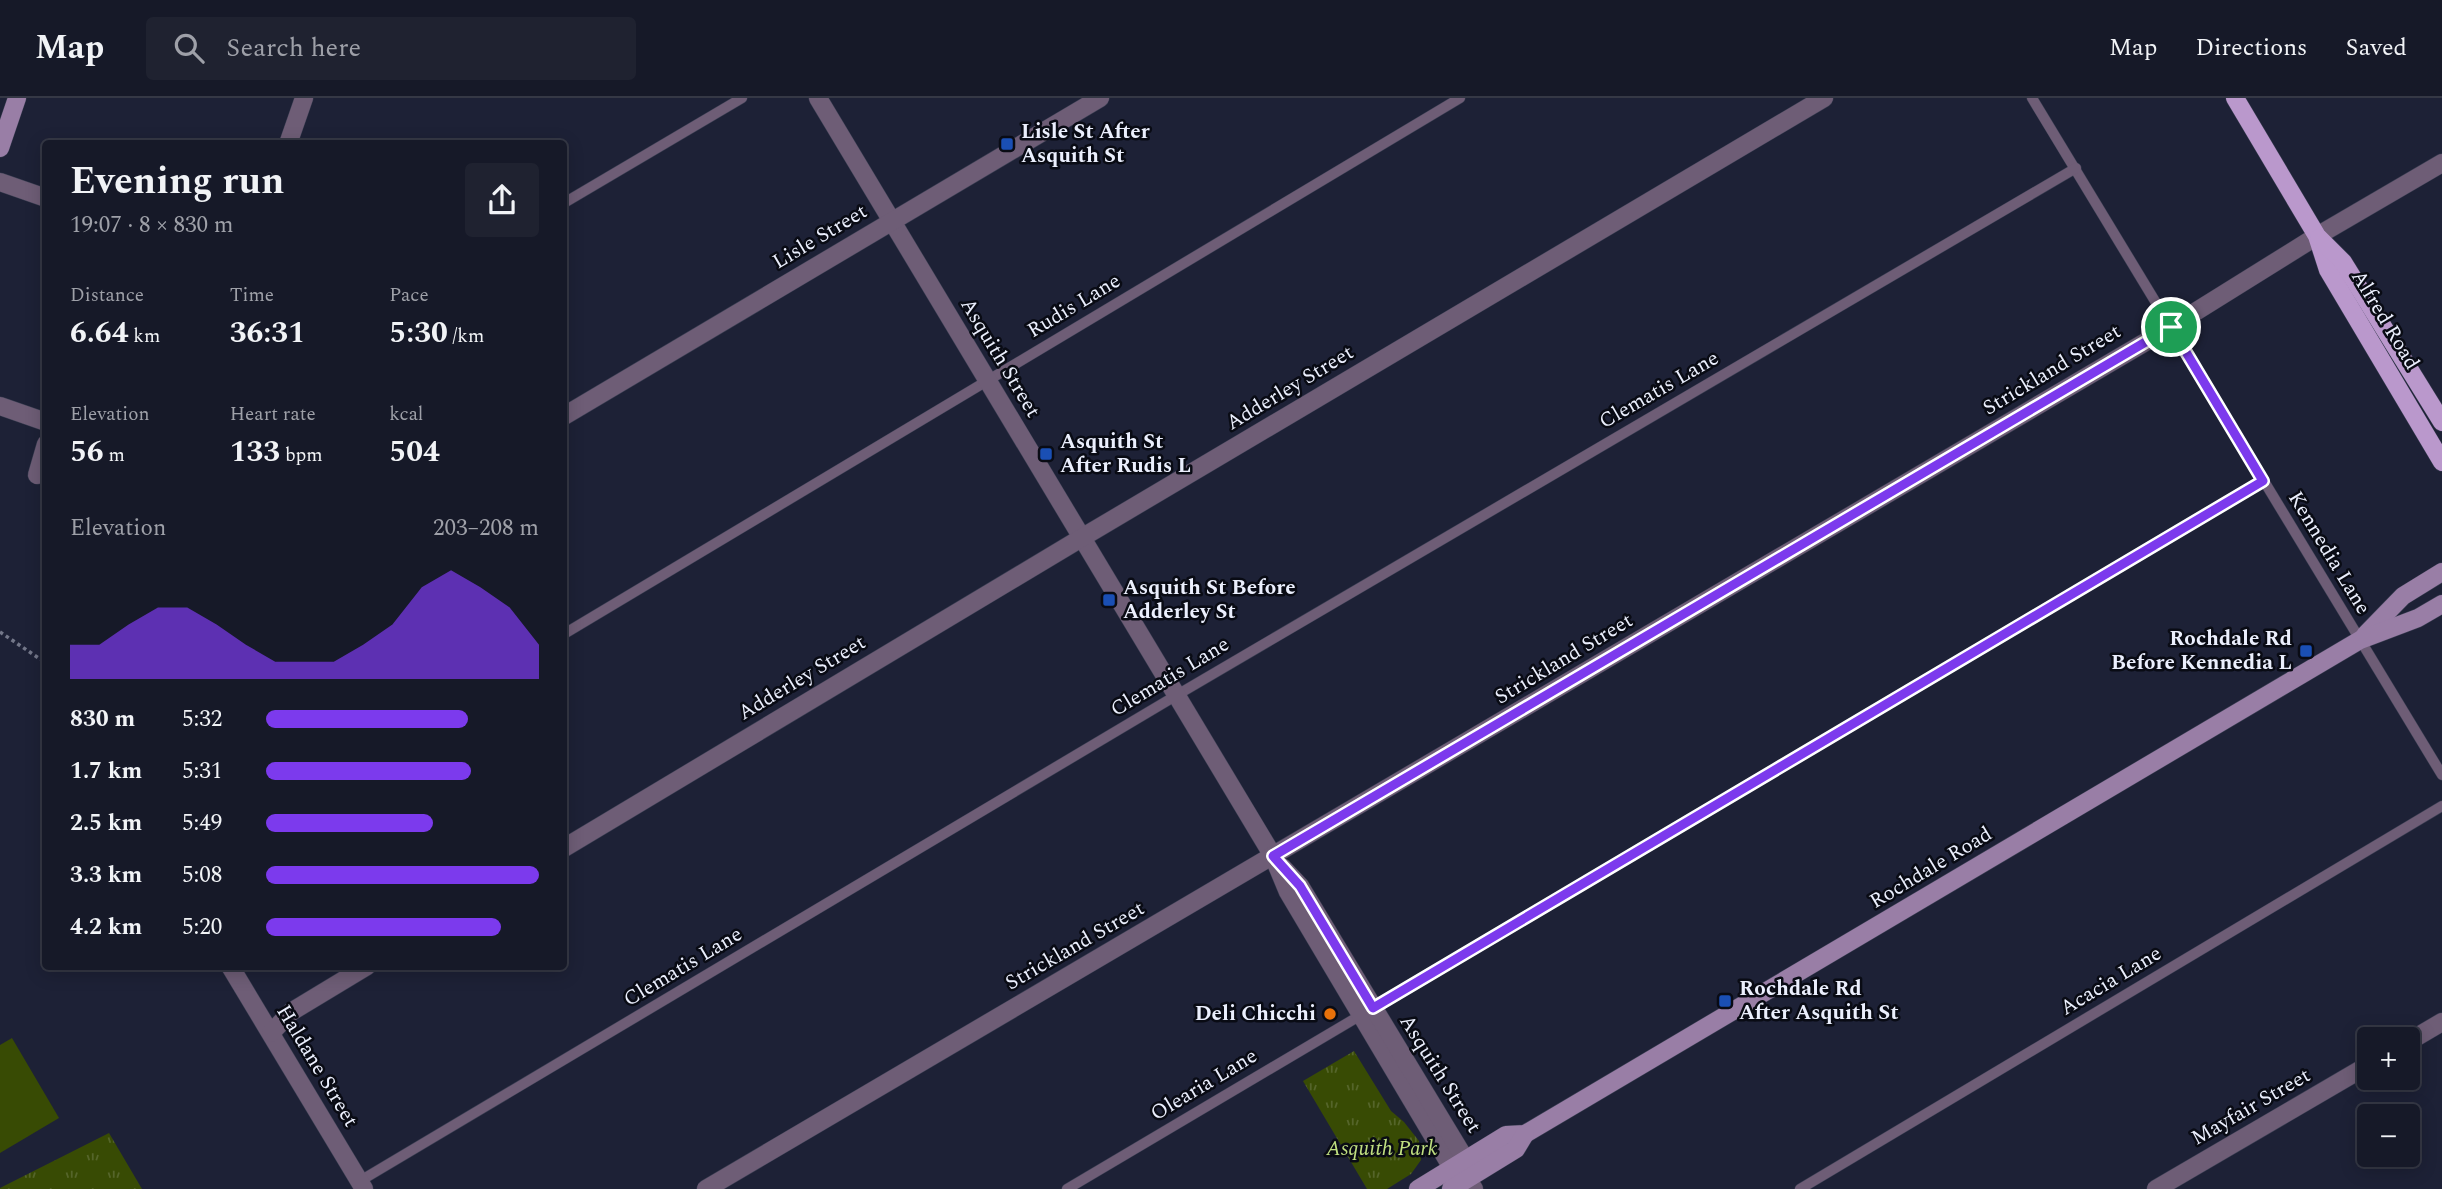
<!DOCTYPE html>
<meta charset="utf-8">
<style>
:root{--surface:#161928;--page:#1f2230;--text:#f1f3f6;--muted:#9ea0a8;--line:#353845;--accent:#7c3aed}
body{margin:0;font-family:Spectral,serif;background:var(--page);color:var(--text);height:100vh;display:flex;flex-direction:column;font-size:26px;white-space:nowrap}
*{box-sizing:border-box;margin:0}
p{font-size:23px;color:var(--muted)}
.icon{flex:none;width:38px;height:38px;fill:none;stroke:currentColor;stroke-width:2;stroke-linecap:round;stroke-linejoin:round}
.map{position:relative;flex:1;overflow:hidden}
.side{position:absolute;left:42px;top:42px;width:525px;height:830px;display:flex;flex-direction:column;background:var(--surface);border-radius:7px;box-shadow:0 4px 18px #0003,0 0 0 2px var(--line)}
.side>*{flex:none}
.buttons{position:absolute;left:2357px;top:929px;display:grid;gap:14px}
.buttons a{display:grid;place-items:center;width:63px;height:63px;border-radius:7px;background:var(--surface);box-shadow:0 4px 18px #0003,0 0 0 2px var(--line);font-size:35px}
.pin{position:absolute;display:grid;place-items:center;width:60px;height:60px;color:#fff;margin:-30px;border:4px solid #fff;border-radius:50%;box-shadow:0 2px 7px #0007}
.round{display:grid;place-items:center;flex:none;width:74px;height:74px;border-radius:7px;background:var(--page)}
.head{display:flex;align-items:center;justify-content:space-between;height:119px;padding:0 28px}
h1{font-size:38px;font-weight:700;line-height:52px}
.figures{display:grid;grid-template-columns:repeat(3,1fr);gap:10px;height:119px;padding:7px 28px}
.figures div{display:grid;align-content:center}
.figures b{font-size:30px;font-weight:700}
.figures small{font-size:19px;font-weight:400}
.figures p{font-size:19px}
.chart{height:196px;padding:14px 28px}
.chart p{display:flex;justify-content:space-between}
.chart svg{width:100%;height:126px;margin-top:7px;fill:var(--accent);opacity:.7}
ul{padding:0 28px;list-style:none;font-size:23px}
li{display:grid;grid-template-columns:112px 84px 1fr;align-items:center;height:52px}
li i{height:18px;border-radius:9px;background:var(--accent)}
header{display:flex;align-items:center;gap:42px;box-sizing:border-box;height:98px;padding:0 35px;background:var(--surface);border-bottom:2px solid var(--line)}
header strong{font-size:33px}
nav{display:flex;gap:38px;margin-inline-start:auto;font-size:24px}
.search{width:490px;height:63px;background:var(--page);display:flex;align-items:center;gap:18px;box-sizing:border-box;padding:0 24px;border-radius:7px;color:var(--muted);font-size:26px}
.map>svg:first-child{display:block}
.green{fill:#384b04}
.park{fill:url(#park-tufts)}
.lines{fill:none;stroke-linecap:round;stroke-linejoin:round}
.lane-casing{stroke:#3a3e52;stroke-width:11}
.street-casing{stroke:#3a3e52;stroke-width:19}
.secondary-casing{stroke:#3a3e52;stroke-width:19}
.primary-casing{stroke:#3a3e52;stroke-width:19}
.path{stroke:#737789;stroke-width:3.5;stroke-dasharray:3.5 3.5;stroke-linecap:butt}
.lane{stroke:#6e5d76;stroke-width:10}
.street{stroke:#6e5d76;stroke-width:18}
.secondary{stroke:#997ea6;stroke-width:18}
.primary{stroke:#ba98cc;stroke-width:18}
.route-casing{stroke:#fff;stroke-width:14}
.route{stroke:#7c3aed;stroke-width:9}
.transit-dot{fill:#1a4fb4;stroke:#090b14;stroke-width:2.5}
.food-dot{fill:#e8710a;stroke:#090b14;stroke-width:2.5}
.labels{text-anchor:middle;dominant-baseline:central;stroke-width:5;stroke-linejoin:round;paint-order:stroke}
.poi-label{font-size:21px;font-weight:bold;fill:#ebeffd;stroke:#090b14;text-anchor:start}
.street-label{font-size:21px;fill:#ebeffd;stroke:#090b14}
.park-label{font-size:21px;font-style:italic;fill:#c0e081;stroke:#090b14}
</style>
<header>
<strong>Map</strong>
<div class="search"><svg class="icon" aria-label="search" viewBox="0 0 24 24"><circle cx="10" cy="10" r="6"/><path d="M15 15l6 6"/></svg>Search here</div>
<nav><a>Map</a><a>Directions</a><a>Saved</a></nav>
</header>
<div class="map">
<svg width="2442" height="1091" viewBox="0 0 2442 1091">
<defs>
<pattern id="park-tufts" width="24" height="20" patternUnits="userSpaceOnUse" patternTransform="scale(1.75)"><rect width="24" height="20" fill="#384b04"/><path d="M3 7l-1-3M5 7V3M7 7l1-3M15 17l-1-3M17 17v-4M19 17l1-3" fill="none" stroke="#55652a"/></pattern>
</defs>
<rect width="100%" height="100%" fill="#1d2136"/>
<path class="green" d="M12,940L59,1020L0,1055V947Z"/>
<g class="park">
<path d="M1354,953L1391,1013L1404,1024L1419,1043L1421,1062L1411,1076L1387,1091H1367L1303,983Z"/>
<path d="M109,1035L142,1091H0V1090Z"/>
</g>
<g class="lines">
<g class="lane-casing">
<g id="lane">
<path d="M2032,0L2442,677"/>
<path d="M564,105L742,0"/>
<path d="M564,536L1460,0"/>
<path d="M1373,910L2263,383"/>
<path d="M360,1083L1177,597L2076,70"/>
<path d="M1067,1091L1361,917"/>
<path d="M1800,1091L2442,708"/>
</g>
</g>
<g class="street-casing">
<g id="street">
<path d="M818,0L1273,758L1288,794L1452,1070L1463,1078"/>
<path d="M288,46L304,0"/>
<path d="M0,84L46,100"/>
<path d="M0,308L46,324"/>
<path d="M564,318L1100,0"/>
<path d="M37,377L46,346"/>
<path d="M564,750L1083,439L1824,0"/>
<path d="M1282,769L1300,788L1465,1061L1468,1082L1474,1091"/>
<path d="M230,868L364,1091"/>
<path d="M271,935L291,914L367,868"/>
<path d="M2408,944L2442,924"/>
<path d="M706,1091L2171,229L2317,138L2442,65"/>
<path d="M2156,1091L2370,966"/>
</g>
</g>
<g class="secondary-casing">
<g id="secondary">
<path d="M0,50L17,0"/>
<path d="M2365,537L2403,498L2442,474"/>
<path d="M1418,1091L1506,1037L1525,1036L2360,542L2418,520L2442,506"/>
<path d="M1451,1091L1516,1051L1525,1036"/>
</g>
</g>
<g class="primary-casing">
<g id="primary">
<path d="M2235,0L2317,138L2328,172L2442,364"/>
<path d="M2319,140L2343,164L2442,324"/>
</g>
</g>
<path class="path" d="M0,534L46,565"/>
<use href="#lane" class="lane"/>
<use href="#street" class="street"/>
<use href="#secondary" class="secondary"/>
<use href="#primary" class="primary"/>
</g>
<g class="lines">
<g class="route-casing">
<path id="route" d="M2171,229L2263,383L1373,910L1300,788L1273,758Z"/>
</g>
<use href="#route" class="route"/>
</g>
<g class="transit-dot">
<rect x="1000" y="39" width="14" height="14" rx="3.5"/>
<rect x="1039" y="349" width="14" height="14" rx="3.5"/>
<rect x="1102" y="495" width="14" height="14" rx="3.5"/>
<rect x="2299" y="546" width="14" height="14" rx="3.5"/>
<rect x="1718" y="896" width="14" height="14" rx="3.5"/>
</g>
<circle class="food-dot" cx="1330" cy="916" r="7"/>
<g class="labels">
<g class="poi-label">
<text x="1021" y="34">Lisle St After<tspan x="1021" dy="24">Asquith St</tspan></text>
<text x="1060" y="344">Asquith St<tspan x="1060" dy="24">After Rudis L</tspan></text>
<text x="1123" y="490">Asquith St Before<tspan x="1123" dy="24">Adderley St</tspan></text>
<text x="2292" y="541" text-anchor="end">Rochdale Rd<tspan x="2292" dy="24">Before Kennedia L</tspan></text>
<text x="1739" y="891">Rochdale Rd<tspan x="1739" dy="24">After Asquith St</tspan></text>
<text x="1316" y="916" text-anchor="end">Deli Chicchi</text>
</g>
<g class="street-label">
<text transform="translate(820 139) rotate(-31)">Lisle Street</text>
<text transform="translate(1074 208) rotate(-31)">Rudis Lane</text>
<text transform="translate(2385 222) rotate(59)">Alfred Road</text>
<text transform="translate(1000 260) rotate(59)">Asquith Street</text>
<text transform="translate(2052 272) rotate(-31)">Strickland Street</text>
<text transform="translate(1290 290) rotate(-31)">Adderley Street</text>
<text transform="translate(1659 292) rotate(-30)">Clematis Lane</text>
<text transform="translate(2329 455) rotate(59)">Kennedia Lane</text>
<text transform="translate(1564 561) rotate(-31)">Strickland Street</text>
<text transform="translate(1170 579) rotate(-31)">Clematis Lane</text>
<text transform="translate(802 580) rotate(-31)">Adderley Street</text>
<text transform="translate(1931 770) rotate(-31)">Rochdale Road</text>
<text transform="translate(1075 848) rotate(-30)">Strickland Street</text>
<text transform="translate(683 869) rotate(-31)">Clematis Lane</text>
<text transform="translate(2111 883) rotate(-31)">Acacia Lane</text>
<text transform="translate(317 968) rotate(59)">Haldane Street</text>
<text transform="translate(1440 976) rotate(58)">Asquith Street</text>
<text transform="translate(1204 987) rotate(-31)">Olearia Lane</text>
<text transform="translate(2251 1009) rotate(-30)">Mayfair Street</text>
</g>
<g class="park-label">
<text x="1382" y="1051">Asquith Park</text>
</g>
</g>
</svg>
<div class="buttons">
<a>+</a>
<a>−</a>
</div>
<div class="pin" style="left:2171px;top:229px;background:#1e9e55"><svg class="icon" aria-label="arrive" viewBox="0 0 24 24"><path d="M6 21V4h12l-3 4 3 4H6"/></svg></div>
<section class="side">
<div class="head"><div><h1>Evening run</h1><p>19:07 · 8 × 830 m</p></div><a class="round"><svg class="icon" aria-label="share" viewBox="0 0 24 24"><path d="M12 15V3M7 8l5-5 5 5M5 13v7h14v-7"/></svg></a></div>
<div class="figures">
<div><p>Distance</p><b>6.64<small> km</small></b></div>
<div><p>Time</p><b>36:31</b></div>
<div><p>Pace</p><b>5:30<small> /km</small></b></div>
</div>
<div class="figures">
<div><p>Elevation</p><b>56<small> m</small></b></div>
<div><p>Heart rate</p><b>133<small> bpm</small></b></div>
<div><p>kcal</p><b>504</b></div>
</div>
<div class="chart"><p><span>Elevation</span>203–208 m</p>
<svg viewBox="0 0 160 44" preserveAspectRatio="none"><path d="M0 44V32L10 32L20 25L30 19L40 19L50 25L60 32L70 38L80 38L90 38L100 32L110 25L120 12L130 6L140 12L150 19L160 32V44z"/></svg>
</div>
<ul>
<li><b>830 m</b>5:32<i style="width:74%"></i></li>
<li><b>1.7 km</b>5:31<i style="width:75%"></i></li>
<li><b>2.5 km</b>5:49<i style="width:61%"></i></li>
<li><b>3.3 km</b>5:08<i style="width:100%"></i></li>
<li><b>4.2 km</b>5:20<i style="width:86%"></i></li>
</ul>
</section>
</div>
